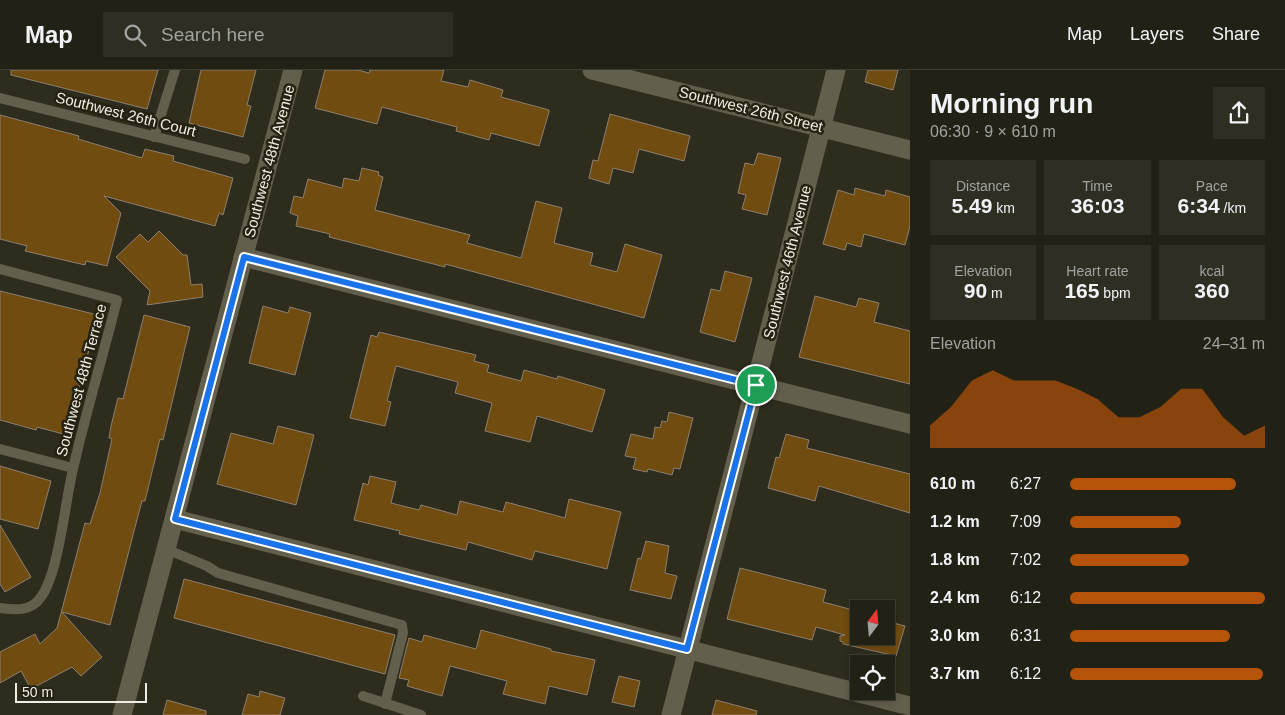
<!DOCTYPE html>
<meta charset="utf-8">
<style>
:root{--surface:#222115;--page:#2e2e22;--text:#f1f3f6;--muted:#a2a3a0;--line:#3f3e34;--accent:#b45309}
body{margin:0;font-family:Arial,sans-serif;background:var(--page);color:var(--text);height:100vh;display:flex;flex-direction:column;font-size:19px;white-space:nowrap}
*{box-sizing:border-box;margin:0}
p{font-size:16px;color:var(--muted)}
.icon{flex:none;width:28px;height:28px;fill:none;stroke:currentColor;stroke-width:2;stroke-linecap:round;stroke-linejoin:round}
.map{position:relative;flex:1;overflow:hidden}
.sheet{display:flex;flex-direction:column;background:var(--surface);width:375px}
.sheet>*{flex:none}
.needle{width:32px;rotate:16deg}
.buttons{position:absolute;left:850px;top:530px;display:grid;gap:10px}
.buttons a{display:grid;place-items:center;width:45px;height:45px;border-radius:0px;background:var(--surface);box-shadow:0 2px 8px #0003,0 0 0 1px var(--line);font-size:25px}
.scale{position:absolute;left:15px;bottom:12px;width:132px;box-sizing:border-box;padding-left:5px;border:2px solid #efeee4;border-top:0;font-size:14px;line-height:18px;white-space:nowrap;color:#efeee4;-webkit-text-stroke:4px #252212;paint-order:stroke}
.pin{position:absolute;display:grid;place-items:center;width:42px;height:42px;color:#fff;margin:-21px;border:2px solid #fff;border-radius:50%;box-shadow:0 1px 5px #0007}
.round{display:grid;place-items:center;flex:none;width:52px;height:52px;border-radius:0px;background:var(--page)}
.headline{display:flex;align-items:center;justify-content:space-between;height:85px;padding:0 20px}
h1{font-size:28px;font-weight:700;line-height:38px}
.metrics{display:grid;grid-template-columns:repeat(3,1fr);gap:8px;height:85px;padding:5px 20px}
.metrics div{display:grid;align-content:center;border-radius:0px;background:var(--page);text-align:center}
.metrics b{font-size:21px;font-weight:700}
.metrics small{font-size:14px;font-weight:400}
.metrics p{font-size:14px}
.chart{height:140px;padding:10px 20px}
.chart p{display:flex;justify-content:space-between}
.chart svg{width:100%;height:90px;margin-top:5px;fill:var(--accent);opacity:.7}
ul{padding:0 20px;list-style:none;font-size:16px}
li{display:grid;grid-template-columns:80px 60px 1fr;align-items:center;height:38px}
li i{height:12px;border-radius:6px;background:var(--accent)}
header{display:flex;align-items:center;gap:30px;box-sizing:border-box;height:70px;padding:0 25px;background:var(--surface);border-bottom:1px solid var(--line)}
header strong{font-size:24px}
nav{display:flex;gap:28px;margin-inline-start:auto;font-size:18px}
.search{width:350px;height:45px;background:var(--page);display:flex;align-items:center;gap:12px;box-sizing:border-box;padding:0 18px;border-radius:0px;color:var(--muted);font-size:19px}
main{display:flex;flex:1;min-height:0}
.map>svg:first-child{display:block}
.building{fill:#714c11;stroke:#8c7f70}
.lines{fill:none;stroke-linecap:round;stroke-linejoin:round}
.service{stroke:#625f4d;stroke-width:10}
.minor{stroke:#625f4d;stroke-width:19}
.route-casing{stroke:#fff;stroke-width:10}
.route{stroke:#1a73e8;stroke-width:6}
.labels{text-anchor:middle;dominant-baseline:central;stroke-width:5;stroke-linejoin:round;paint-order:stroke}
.street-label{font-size:15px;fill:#efeee4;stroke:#252212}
</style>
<header>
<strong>Map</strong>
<div class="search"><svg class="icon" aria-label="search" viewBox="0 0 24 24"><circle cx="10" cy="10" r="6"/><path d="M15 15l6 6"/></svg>Search here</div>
<nav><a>Map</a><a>Layers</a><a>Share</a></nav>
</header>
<main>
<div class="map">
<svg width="910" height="645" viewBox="0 0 910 645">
<rect width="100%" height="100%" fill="#2e2c1c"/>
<g class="building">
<path d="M11,0H158L147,39L11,5Z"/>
<path d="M201,0H256L247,35L251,36L243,67L189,53Z"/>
<path d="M325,0H358L369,3L370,0H444L441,11L468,17L470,10L503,20L501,27L549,40V42L539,76L491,63L489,70L456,61L457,57L382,37L377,54L315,38Z"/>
<path d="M868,0H898L893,20L865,12Z"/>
<path d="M610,44L690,66L684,91L639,79L633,103L613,98L609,114L589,108L593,90L598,91Z"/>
<path d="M0,45L79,66L78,69L142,88L145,79L174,86L173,91L233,108L223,145L219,143L215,156L104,126L121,143L107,196L86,191L85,195L25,181L27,176L0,169Z"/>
<path d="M758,83L781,88L767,145L742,139L746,125L738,123L745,93L754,95Z"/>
<path d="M362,98L379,102L378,105L383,107L375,140L470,165L467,173L521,188L536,131L562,138L554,173L593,183L590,195L617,202L625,174L662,185L644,248L445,194V197L349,172L329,167L330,164L296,156L298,146L290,143L294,126L303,128L308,109L342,118L344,108L359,111Z"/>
<path d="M855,118L885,126L886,120L910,127V156L905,175L864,164L861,177L847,173L845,180L823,174L838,120L854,125Z"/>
<path d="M159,161L183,185H187L191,215L202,214L203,227L147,235L150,221L116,187L140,164L148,172Z"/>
<path d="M725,201L752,208L735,272L700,262L711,219L720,221Z"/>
<path d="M0,221L98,245L67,365L37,357L36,360L0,350Z"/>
<path d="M815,226L856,237L859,228L879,233L874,252L910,261V314L799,287Z"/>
<path d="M263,236L288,243L290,237L311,243L295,305L249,293Z"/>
<path d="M144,245L190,257L163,370L160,369L145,431H142L134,461L110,555L62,542L102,587L81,606L72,597L31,619L21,601L0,613V582L35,564L40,574L57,558L85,453L90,454L100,423L112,369L109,368L111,356L118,328L123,329Z"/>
<path d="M379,262L476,285L474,291L489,295L487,302L521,311L524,300L557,309L558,306L605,320L592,362L537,346L530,372L485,361L492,333L455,323L458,312L396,296L387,331L391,332L385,356L350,348L371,265L377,267Z"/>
<path d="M669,342L693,348L680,399L674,398L672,405L648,399L647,402L633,399L636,388L625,386L631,364L653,369L655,357L660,358L662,351L667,352Z"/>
<path d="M278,356L314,365L296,435L217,414L231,363L273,374Z"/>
<path d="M786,364L809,370L807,378L910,404V443L819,416L815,431L768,418L776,387L779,388Z"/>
<path d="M0,396L51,411L38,459L0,449Z"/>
<path d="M370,406L396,412L391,433L419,440L421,435L457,445L460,431L503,442L506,432L565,448L569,429L621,442L607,499L535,481L532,490L468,472L466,480L399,464L400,461L354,450L363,413L368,415Z"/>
<path d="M0,455L31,507L5,522L0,514Z"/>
<path d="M646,471L669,476L665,503L677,506L671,529L630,520L638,488L641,489Z"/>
<path d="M740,498L826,520L823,532L853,540L855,532L859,533V566H886V551L905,556L896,586L843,574V572L840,571V566L845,565L816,557L812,570L727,549Z"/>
<path d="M184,509L395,565L385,604L174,548Z"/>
<path d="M481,560L551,579V581L595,590L587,625L549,616L545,634L503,624L507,611L450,596L442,626L407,616L409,610L399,608L409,568L422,572L424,565L476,579Z"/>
<path d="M619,606L640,611L634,637L612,632Z"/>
<path d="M260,621L285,628L280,645H242L248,624L259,627Z"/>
<path d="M167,630L206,641V645H163Z"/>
<path d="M716,630L757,641L756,645H712Z"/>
</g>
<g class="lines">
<g class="service">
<path d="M0,28L245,89"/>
<path d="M154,67L175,0"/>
<path d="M0,199L117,230C103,286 86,342 73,399C65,432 59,502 41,527C31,542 15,540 0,538"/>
<path d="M0,379L73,398"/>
<path d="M166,479L207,496L218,503L402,555L403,563L385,634"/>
<path d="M363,626L421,645"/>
</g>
<g class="minor">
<path d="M592,0L910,80"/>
<path d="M243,187L910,354"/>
<path d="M175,449L910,636"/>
<path d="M122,645L293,0"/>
<path d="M671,645L836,0"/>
</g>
</g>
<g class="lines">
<g class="route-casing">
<path id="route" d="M244,187L756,315L687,579L175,449Z"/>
</g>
<use href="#route" class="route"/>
</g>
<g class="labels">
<g class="street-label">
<text transform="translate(751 39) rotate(14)">Southwest 26th Street</text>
<text transform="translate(126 44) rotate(14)">Southwest 26th Court</text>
<text transform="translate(269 91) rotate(-75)">Southwest 48th Avenue</text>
<text transform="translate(787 192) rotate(-76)">Southwest 46th Avenue</text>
<text transform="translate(81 310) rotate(-75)">Southwest 48th Terrace</text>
</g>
</g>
</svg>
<div class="buttons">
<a><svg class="needle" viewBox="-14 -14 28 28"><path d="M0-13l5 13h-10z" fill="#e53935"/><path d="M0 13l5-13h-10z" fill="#a2a3a0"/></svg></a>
<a><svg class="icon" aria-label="locate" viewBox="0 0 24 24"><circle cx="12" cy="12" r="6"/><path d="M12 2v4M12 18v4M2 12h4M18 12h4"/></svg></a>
</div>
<div class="scale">50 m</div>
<div class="pin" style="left:756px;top:315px;background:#1e9e55"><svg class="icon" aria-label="arrive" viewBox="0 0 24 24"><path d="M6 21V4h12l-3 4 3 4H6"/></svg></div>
</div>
<section class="sheet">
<div class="headline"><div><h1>Morning run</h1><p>06:30 · 9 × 610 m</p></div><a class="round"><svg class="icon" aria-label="share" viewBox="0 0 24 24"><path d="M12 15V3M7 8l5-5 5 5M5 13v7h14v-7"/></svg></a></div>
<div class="metrics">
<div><p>Distance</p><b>5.49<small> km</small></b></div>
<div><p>Time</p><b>36:03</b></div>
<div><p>Pace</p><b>6:34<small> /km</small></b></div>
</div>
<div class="metrics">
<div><p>Elevation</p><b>90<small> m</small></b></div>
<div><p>Heart rate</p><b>165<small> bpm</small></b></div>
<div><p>kcal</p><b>360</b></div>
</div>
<div class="chart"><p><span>Elevation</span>24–31 m</p>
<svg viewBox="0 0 160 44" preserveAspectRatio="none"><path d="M0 44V33L10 24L20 11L30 6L40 11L50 11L60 11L70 15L80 20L90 29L100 29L110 24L120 15L130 15L140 29L150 38L160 33V44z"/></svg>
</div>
<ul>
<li><b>610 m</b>6:27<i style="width:85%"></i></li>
<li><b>1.2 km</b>7:09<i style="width:57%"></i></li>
<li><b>1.8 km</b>7:02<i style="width:61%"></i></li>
<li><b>2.4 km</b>6:12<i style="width:100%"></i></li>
<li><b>3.0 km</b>6:31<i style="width:82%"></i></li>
<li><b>3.7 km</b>6:12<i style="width:99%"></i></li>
</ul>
</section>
</main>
